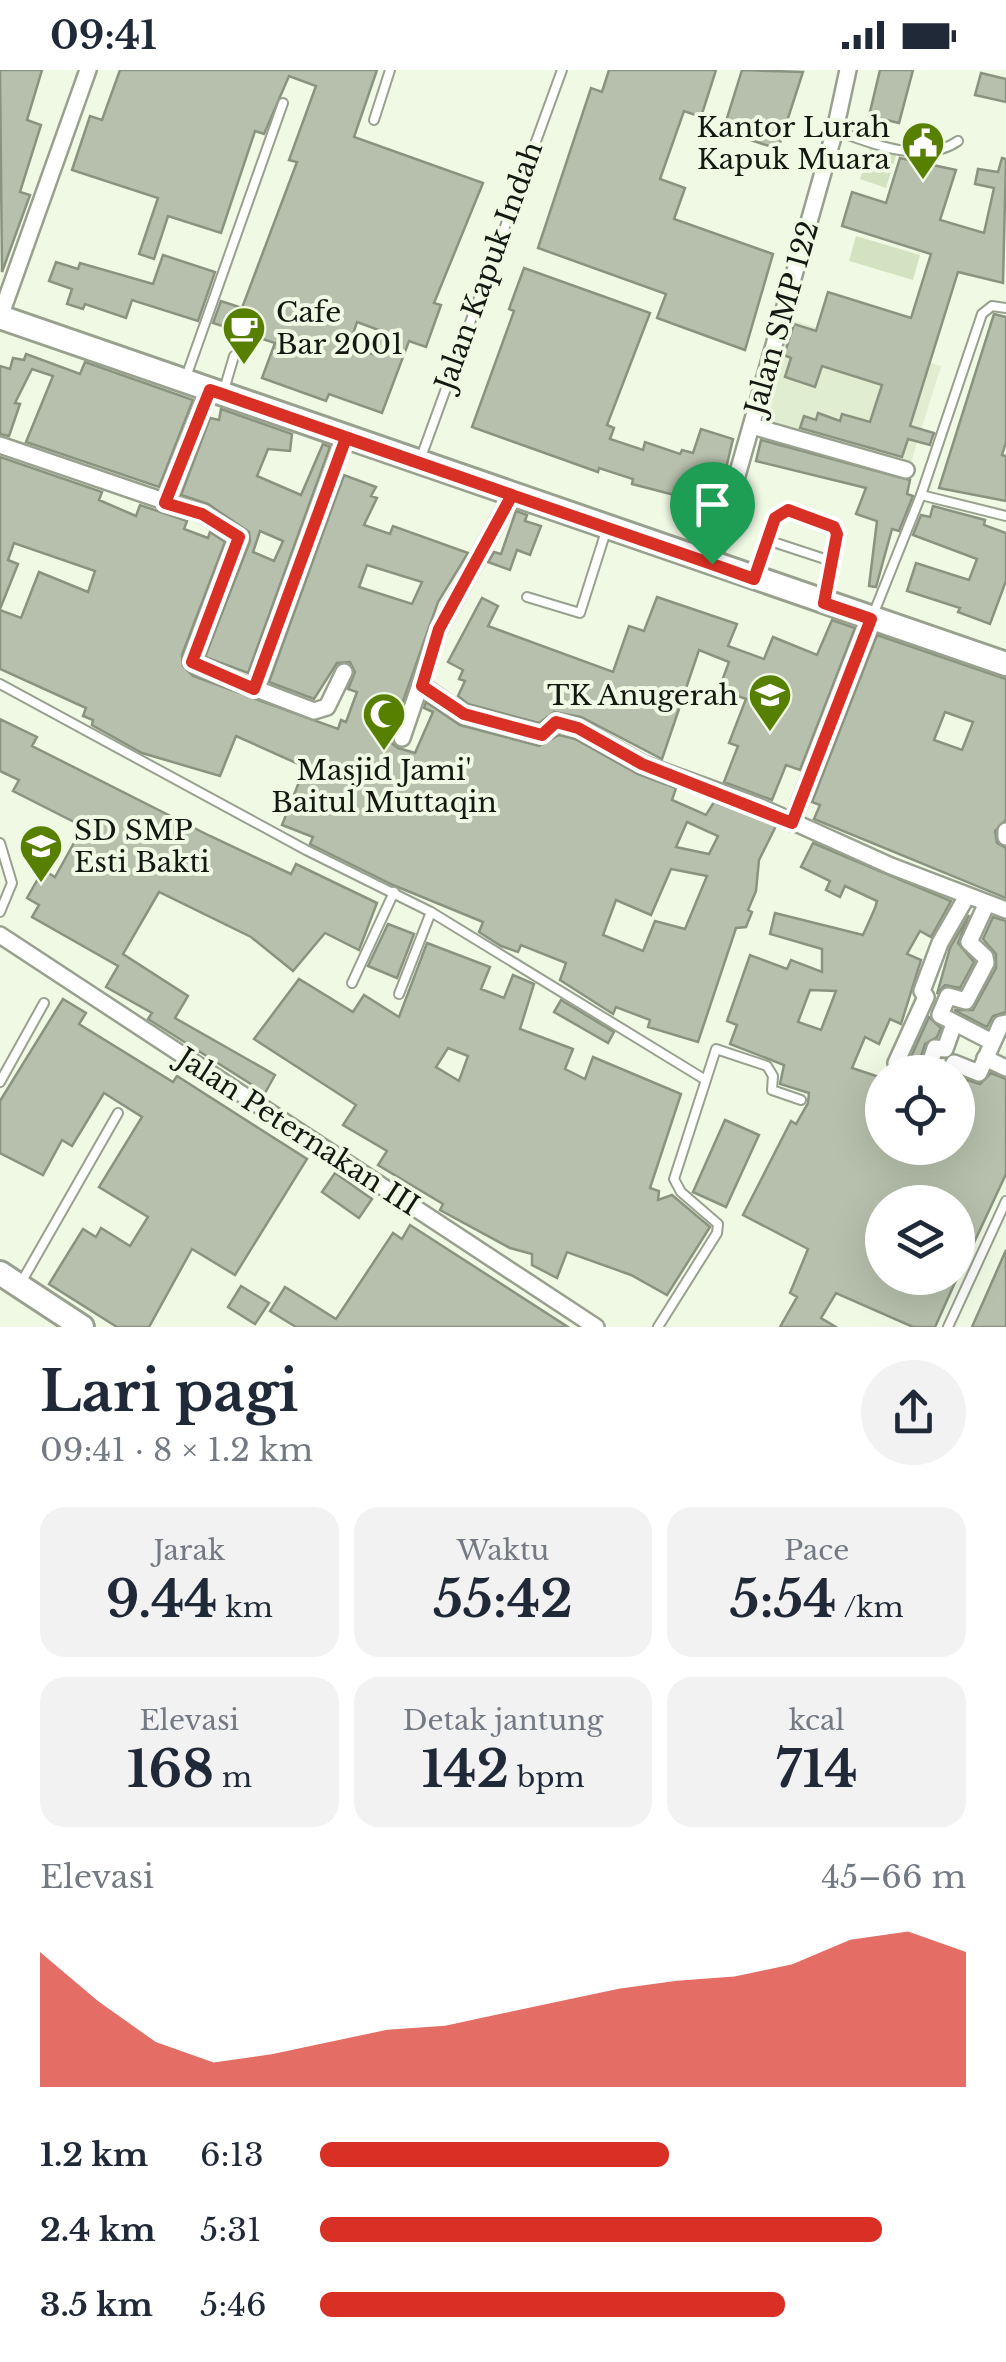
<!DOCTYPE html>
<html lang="id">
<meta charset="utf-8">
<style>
:root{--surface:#fff;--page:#f2f2f3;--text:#1f2937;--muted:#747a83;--accent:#d93025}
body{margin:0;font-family:"Libre Baskerville",serif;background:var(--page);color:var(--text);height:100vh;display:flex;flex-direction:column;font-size:38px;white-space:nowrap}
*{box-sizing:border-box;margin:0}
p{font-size:32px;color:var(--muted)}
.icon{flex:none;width:55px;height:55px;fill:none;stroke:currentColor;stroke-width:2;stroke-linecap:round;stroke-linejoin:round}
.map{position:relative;height:1257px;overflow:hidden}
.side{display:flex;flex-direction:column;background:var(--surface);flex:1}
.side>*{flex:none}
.tools{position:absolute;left:865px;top:985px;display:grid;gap:20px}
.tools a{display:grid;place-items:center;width:110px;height:110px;border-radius:50%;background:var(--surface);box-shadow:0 10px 40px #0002;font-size:50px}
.pin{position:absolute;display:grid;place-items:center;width:85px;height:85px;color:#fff;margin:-102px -42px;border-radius:50% 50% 50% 0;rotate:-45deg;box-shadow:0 0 10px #0007}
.pin .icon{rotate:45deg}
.round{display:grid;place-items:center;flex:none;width:105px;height:105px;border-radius:52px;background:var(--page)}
.headline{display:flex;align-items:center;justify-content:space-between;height:170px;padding:0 40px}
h1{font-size:55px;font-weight:800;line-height:75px}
.stats{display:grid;grid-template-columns:repeat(3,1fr);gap:15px;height:170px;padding:10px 40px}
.stats div{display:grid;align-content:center;border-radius:25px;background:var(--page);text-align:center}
.stats b{font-size:50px;font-weight:800}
.stats small{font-size:28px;font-weight:400}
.stats p{font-size:28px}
.chart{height:280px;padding:20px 40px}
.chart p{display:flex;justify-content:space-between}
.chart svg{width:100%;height:180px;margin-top:10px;fill:var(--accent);opacity:.7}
ul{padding:0 40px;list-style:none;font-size:32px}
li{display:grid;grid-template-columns:160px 120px 1fr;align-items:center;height:75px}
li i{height:25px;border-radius:12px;background:var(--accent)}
.status{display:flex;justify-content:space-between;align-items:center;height:70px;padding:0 50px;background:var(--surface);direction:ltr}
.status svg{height:28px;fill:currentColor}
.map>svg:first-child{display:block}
.built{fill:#e0edd1}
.green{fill:#d3e3c1}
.building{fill:#b6c0ac;stroke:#8a9380;stroke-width:2.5;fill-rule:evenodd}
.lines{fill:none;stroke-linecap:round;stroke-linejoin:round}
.lane-casing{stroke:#98a18e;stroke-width:12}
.street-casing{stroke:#98a18e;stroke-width:20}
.secondary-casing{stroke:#98a18e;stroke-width:28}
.lane{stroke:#fff;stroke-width:8}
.street{stroke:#fff;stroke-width:15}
.secondary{stroke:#fff;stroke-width:22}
.route-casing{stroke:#fff;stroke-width:20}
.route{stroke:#d93025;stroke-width:12}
.labels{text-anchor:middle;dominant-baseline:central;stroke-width:8;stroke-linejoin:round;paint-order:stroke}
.poi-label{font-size:28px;fill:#151811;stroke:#eff9e4;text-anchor:end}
.street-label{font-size:28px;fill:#151811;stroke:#eff9e4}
</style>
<div class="status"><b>09:41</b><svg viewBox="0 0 49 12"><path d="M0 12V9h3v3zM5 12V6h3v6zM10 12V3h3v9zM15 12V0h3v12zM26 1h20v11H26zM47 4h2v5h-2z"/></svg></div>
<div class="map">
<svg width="1006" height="1257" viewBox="0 0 1006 1257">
<rect width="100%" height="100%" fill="#eff9e4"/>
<path class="built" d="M792,250L941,296L908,402L759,356Z"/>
<g class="green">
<path d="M872,71L898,79L886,118L860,109Z"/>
<path d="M856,166L920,185L913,210L849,191Z"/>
</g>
<g class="building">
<path d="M0,0H42L27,50L41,55L20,122L30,125L2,202Z"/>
<path d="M120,0H377L354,67L483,113L434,233L441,235L426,277L409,271L382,343L329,324L326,331L262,308L275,273L213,253L221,231L242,238L297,92L289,90L316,16L289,6L264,64L255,61L221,163L168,146L154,189L139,184L158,128L72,100L90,46L102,50ZM357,252L384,262L375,285L349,276Z"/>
<path d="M609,0H716L701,47L684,41L660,109L685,118L674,149L773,184L745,280L657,248L666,224L538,178L591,18L602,22Z"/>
<path d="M742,0L803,2L778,79L723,61Z"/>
<path d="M880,0H913L899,53L869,46Z"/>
<path d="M981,3L1006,9V32L975,25Z"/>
<path d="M900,88L956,100L940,150L984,163L994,118L975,114L978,99L998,102L1002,88L1006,89L1003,213L958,202L910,356L934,363L931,371L930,375L908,369L902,387L800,358L804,346L816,350L818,343L840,351L842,344L870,352L882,315L822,296L815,317L785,307L791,288L784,285L794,254L816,261L828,222L911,248L931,184L842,156L852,122L886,133Z"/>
<path d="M163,185L215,202L198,251L132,230L126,248L85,234L83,239L67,234L72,219L49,211L56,192L78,199L80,193L153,214Z"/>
<path d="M524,198L650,243L607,355L614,358L610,369L643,380L645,372L680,384L682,380L693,383L701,359L733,369L717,436L632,414L633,409L599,398L598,402L472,357L514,241L509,239Z"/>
<path d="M994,244L1006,247V372L1002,385L1006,386V431L939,418Z"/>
<path d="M26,284L80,304L85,292L193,330L159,417L26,372L53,306L32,299L15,333L20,334L9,366L0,364V296L10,299L13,288L24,290Z"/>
<path d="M221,339L292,364L290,381L268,379L257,406L301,425L323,374L330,377L248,603L205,587L250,471L249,462L208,434L181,425L210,348L219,350ZM260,461L283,471L274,491L253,482Z"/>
<path d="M761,370L910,410L907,424L913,426L899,461L892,459L876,517L869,516L877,451L856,444L866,418L756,391Z"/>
<path d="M0,387L102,422L99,430L136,446L140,435L187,451L184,459L208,468L210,462L225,472L182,585L183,596L193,606L338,659L341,650L346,652L357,622L348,619L355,602L350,592L337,593L314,629L269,612L344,405L376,417L371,426L377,428L364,455L390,464L393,456L468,483L438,532L402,634L378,626L366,654L398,678L415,683L433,642L424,638L426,632L460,655L539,676L559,665L575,669L638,704L676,718L672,730L706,745L714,732L776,756L759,790L756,821L748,840L752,842L746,857L736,858L698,972L648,957L650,950L616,937L613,944L560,910L566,893L521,875L518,882L501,876L479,862L483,852L393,815L310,774L313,767L282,755L305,697L236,666L220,706L142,683L92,655L93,650L83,646L86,638L0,599V540L21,548L39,502L88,522L95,501L14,473L8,490L18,494L0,539ZM367,495L422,512L412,534L359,517ZM687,752L718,766L709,784L676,777ZM671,799L707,806L685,859L655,851L643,881L603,865L616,830L651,845Z"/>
<path d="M933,436L985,450L984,455L1006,463V511L990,554L958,542L960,538L907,521L916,493L969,510L977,489L913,465L921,445L930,447Z"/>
<path d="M516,441L527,445L525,451L541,456L530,485L517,480L510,500L488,492L494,482L501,484Z"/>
<path d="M657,527L737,554L728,576L764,589L773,567L817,585L832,550L855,558L800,700L786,695L772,730L724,712L738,676L729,673L746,629L719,619L729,592L699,580L662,689L581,647L554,642L539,653L468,634L458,626L465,611L459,609L463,600L448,592L482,528L498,536L488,556L613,602L629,556L644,561Z"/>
<path d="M877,565L1006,609V750L995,761L997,773L1006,778V828L814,749L820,735L812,732ZM945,642L973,652L962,680L934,670Z"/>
<path d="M0,649L37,667L32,676L210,766L291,804L296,794L377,833L359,880L325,863L293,901L251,867L159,822L123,884L188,926L175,948L275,1005L265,1023L148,949L152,943L106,917L118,896L32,847L39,835L27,828L43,800L55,807L80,762L75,760L78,754L13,721L19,710L0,701Z"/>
<path d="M813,773L951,831L931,867L920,861L907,884L921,890L901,954L890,949L879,974L865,967L852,998L882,1008V1078H958V1007L980,1014L991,1003L1006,1009V1104L958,1207V1132H882V1208H957L935,1257H913L836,1223L821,1248L836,1257H780L797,1227L790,1223L808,1179L743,1145L791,1051L796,1054L808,1033L809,1023L780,1014L784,995L730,974L737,955L727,951L750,885L787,899L791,890L822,902V879L770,864L775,843L863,865L875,838L877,831L845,816L840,827L826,820L830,811L801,797ZM810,920L836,921L821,960L798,952Z"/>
<path d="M969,845L958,873L974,892L960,918L945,915L937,924L950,878Z"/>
<path d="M993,847L1006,851V942L993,946L987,957L954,940H973L996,898V884L983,869Z"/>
<path d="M388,854L414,864L397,908L368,896Z"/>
<path d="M427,873L490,897L481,919L504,928L513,905L534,914L520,959L573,979L565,999L585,1009L593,987L681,1024L650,1118L659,1121L658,1130L672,1125L710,1157L667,1225L631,1205L567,1182L557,1208L532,1195V1184L510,1178L440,1140L443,1134L378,1095L387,1081L343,1055L356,1035L254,969L299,909L353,942L364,925L399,947ZM448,978L468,986L459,1011L436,997Z"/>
<path d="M63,929L86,943L79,954L173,1012L177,1006L307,1089L235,1205L192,1179L149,1257H117L49,1214L83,1159L96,1167L101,1158L130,1176L148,1147L99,1117L142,1047L104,1023L72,1076L62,1070L43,1105L0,1083V1031Z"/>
<path d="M561,930L614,962L608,973L554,942Z"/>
<path d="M929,947L941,958L937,967L925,974L916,1002L906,998Z"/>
<path d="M725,1050L759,1065L726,1137L693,1122Z"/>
<path d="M335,1103L372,1129L359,1148L322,1122Z"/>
<path d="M410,1155L568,1257H296L270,1241L285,1217L336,1249L393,1163L402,1169Z"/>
<path d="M1006,1180V1257H972L988,1221Z"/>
<path d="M241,1216L269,1233L255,1254L228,1237Z"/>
</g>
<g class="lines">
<g class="lane-casing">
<g id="lane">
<path d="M374,50L390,0"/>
<path d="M835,60C872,74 924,95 958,71"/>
<path d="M186,307L283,33"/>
<path d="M224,320L234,286"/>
<path d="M420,390L562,0"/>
<path d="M921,425L1006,446"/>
<path d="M767,470L834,492"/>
<path d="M755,505L775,448L788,440L834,457L838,477L826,526"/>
<path d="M527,527L580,543L607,458"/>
<path d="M873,545L921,425L982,244L992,236L1006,238"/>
<path d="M0,614L306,780L431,842L704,1009"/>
<path d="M0,773L12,813L0,842"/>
<path d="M352,913L394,822"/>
<path d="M399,924L431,842"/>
<path d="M0,1012L44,933"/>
<path d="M22,1211L118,1043"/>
<path d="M658,1257L717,1163L718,1154L681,1122L674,1109L716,979L767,996L773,1006L772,1020L801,1030"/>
<path d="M948,1257L1006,1131"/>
</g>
</g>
<g class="street-casing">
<g id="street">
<path d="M0,247L88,0"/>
<path d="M752,356L906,400"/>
<path d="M0,375L202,444L239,467L192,589L197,596L314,641L327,637L344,602"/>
<path d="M165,433L209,320"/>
<path d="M712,494L835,60L848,0"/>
<path d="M423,616L463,644L542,665L556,653L579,658L643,694L758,736L891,796L1006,840"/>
<path d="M254,619L346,367"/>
<path d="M402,668L439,559L512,425"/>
<path d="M792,753L871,549"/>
<path d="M1006,761V767"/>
<path d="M987,833L969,872L985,887L986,893L966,931L948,926L940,945L992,972"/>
<path d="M0,865L596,1257"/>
<path d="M985,988L1006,998"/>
<path d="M896,993L926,927L922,921L940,873L967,826"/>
<path d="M954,993L979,1003L1001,954L1006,953"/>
<path d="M927,1002L935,978L945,979L954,954"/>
</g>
</g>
<g class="secondary-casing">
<g id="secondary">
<path d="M0,247L1006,594"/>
<path d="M0,1203L82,1257"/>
</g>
</g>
<use href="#lane" class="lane"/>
<use href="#street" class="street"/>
<use href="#secondary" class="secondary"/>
</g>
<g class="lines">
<g class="route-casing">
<path id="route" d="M712,494L346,368L254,619L192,592L239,467L202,444L165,433L210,320L222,324L512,425L439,559L422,616L464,644L542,665L556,652L578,658L642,694L792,753L871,549L824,533L837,464L834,457L788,440L775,448L754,509L712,494"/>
</g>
<use href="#route" class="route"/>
</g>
<defs>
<g id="civic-pin" transform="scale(2.25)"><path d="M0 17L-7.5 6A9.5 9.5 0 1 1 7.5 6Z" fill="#588000" stroke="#eff9e4"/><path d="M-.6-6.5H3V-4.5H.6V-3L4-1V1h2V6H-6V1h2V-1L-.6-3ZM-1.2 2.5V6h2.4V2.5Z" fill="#fff"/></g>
<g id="cafe-pin" transform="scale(2.25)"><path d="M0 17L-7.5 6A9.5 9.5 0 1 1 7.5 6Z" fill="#588000" stroke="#eff9e4"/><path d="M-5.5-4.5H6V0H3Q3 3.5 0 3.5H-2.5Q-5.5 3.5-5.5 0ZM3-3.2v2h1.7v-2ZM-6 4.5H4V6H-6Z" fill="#fff"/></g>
<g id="school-pin" transform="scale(2.25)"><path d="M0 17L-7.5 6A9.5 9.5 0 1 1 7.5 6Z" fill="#588000" stroke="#eff9e4"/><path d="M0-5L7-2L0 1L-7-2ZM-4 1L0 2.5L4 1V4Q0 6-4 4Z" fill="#fff"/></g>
<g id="mosque-pin" transform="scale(2.25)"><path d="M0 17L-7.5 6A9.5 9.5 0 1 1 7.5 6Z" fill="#588000" stroke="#eff9e4"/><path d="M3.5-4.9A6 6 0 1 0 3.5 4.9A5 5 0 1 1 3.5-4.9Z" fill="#fff"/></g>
</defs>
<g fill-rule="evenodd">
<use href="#civic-pin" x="923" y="73"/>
<use href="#cafe-pin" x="244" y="258"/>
<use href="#school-pin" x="770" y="625"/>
<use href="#mosque-pin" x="384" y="644"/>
<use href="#school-pin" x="41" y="776"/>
</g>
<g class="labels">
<g class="poi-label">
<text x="890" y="57">Kantor Lurah<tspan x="890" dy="32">Kapuk Muara</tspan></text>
<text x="276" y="242" text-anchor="start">Cafe<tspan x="276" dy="32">Bar 2001</tspan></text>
<text x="738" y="625">TK Anugerah</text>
<text x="384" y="700" text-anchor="middle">Masjid Jami'<tspan x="384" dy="32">Baitul Muttaqin</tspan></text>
<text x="74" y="760" text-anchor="start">SD SMP<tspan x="74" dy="32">Esti Bakti</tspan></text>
</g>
<g class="street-label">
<text transform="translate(489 196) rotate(-70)">Jalan Kapuk Indah</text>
<text transform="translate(782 248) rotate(-74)">Jalan SMP 122</text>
<text transform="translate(298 1062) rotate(33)">Jalan Peternakan III</text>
</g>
</g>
</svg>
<div class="tools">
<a><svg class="icon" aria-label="locate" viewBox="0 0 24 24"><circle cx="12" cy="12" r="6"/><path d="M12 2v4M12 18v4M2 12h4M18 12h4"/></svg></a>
<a><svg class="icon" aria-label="layers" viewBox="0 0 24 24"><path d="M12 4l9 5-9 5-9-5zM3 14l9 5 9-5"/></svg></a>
</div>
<div class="pin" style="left:712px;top:494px;background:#1e9e55"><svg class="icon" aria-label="arrive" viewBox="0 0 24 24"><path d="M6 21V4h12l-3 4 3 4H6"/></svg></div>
</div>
<section class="side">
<div class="headline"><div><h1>Lari pagi</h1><p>09:41 · 8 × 1.2 km</p></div><a class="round"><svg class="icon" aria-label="share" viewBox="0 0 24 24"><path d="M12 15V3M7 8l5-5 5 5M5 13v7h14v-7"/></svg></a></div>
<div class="stats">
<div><p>Jarak</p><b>9.44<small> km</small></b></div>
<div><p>Waktu</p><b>55:42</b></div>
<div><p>Pace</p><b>5:54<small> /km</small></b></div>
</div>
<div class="stats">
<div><p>Elevasi</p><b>168<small> m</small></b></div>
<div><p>Detak jantung</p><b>142<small> bpm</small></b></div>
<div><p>kcal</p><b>714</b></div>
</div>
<div class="chart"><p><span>Elevasi</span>45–66 m</p>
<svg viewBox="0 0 160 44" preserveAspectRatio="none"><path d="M0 44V11L10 23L20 33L30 38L40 36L50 33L60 30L70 29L80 26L90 23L100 20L110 18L120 17L130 14L140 8L150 6L160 11V44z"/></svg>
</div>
<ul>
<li><b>1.2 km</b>6:13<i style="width:54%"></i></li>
<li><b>2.4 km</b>5:31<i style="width:87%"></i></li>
<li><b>3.5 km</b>5:46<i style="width:72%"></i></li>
</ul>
</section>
